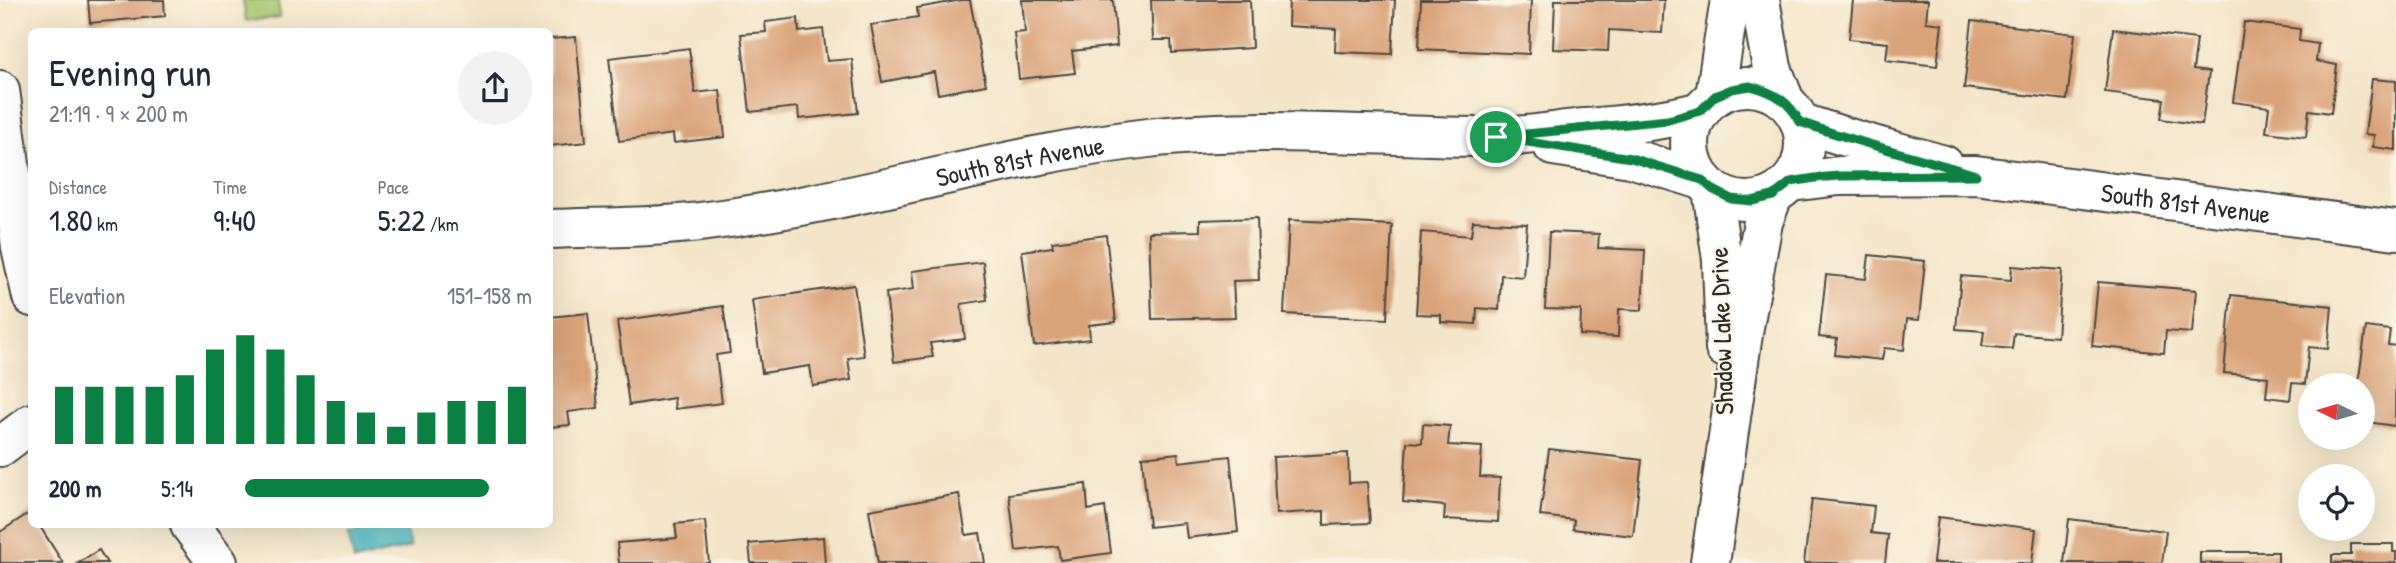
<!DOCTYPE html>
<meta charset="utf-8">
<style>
:root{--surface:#fff;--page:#f2f2f3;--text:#1f2937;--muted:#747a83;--accent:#0b8043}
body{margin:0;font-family:"Patrick Hand",sans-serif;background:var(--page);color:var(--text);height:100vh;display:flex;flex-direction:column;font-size:26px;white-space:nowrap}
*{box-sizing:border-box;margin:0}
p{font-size:23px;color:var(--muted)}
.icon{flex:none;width:38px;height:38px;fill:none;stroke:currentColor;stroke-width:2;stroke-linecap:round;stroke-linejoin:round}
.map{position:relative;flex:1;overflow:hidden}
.details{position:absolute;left:28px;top:28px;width:525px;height:500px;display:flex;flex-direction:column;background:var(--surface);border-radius:10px;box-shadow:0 7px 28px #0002}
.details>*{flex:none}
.needle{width:46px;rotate:275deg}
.controls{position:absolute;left:2298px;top:373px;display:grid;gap:14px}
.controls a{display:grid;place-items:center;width:77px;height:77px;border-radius:50%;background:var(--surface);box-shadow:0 7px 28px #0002;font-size:35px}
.pin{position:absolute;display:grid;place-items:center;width:60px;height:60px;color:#fff;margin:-30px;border:4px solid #fff;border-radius:50%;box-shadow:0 2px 7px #0007}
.round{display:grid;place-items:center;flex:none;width:74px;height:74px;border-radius:37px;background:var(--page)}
.summary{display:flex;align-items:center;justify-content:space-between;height:119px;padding:0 21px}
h1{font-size:38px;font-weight:600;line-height:52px}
.metrics{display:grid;grid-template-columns:repeat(3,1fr);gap:10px;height:119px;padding:7px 21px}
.metrics div{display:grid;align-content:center}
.metrics b{font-size:30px;font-weight:600}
.metrics small{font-size:19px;font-weight:400}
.metrics p{font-size:19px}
.chart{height:196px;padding:14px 21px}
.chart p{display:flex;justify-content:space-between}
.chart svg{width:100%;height:126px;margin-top:7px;stroke:var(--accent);stroke-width:6}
ul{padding:0 21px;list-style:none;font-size:23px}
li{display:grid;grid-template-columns:112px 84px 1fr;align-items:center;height:52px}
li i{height:18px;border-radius:9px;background:var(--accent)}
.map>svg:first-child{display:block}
.green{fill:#a6c66e;stroke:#68784c;stroke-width:2}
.water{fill:#4cbac5;stroke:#3c7278;stroke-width:2}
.building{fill:#d9a379}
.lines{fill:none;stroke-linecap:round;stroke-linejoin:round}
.minor-casing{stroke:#494743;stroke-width:42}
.minor{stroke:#fff;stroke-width:38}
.route-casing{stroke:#fff;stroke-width:14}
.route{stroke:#0b8043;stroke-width:9}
.labels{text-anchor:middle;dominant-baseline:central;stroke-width:5;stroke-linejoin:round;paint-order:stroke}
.street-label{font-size:26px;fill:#2b2b2b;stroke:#fcf5e5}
</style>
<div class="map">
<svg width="2396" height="563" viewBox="0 0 2396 563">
<rect width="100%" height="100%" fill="#fcf5e5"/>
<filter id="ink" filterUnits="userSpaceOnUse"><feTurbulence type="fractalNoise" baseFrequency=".0143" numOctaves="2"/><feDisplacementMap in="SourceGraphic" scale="14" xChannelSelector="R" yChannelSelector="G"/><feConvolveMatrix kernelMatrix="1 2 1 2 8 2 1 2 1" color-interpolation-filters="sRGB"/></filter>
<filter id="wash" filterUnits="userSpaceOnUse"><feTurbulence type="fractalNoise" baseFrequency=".00686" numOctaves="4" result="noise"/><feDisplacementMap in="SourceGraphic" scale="28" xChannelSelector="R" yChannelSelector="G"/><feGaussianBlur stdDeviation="1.57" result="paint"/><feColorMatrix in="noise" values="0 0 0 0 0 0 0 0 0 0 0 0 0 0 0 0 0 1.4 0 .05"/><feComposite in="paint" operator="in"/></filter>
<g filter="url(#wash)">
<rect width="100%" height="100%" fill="#f3e5c8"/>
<path class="green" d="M243,0H278L280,17L246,21Z"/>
<path class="water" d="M385,525H405L410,547L354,561L348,534Z"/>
<g id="blocks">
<g class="building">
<path d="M88,0H164L165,16L90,23Z"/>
<path d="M962,0H970L986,85L938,94L934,72L882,82L871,25L918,17L917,8Z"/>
<path d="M1022,0H1113L1117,46L1072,51L1075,73L1019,79L1014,33L1025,32Z"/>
<path d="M1151,0H1250L1252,48L1172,53L1171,40H1153Z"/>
<path d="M1289,0H1395L1392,54L1335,52L1336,29L1288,26Z"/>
<path d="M1421,0H1531L1529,54L1419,49Z"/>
<path d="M1555,0H1664L1662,33L1609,30L1608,51L1553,49Z"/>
<path d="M1853,0H1928L1926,22L1942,24L1937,66L1886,60L1888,43L1849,39Z"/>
<path d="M798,18L799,32L823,29L827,61L852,59L858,113L799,119L798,107L750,112L741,34L766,32L765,22Z"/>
<path d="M1972,21L2075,34L2067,100L1964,88Z"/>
<path d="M2244,22L2300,29L2299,41L2318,44L2316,61L2337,65L2331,113L2309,110L2306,137L2266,132L2269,107L2233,102Z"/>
<path d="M2113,29L2197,39L2193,70L2209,72L2202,125L2161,119L2164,99L2105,92Z"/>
<path d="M576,37L586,142L550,146V39Z"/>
<path d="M689,48L695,93L720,90L725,137L674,143L673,134L619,141L609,58Z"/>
<path d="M2372,79L2396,81V150L2373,147L2374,135L2365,134Z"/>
<path d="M1257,218L1259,280L1233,281L1235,317L1152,319L1149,232L1200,231V220Z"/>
<path d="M1289,220L1392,225L1387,319L1284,314Z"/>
<path d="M1473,221L1527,224L1523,277L1501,275L1499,310L1477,308L1476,324L1441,322V315L1416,314L1421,232L1471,236Z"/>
<path d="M1549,232L1599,234L1598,248L1645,250L1642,310L1619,309L1618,337L1580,335L1581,310L1545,309Z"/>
<path d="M1106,235L1116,322L1089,325L1090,339L1034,346L1022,251L1053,247L1052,242Z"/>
<path d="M1869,255L1925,261L1919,320L1907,319L1904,350L1884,348L1882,360L1835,355L1837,339L1819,337L1826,275L1866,279Z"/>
<path d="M983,262L987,300L961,304L965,339L930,343L933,357L894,362L886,293L914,289L912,271Z"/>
<path d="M2012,266L2062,270L2057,337L2014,333L2012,349L1982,346L1984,331L1956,329L1961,276L2011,280Z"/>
<path d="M2098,282L2196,290L2192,333L2166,331L2164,353L2092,346Z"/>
<path d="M854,285L864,356L848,358L851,380L813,386L810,366L762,373L752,300Z"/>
<path d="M2231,295L2332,306L2328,349L2309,347L2305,384L2292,383L2290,400L2266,397L2268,377L2224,373Z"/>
<path d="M723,306L730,353L716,355L722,403L675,409L674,398L629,405L617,321Z"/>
<path d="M588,313L598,408L568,412L570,425L550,427V317Z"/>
<path d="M2366,327L2390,330L2388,345L2396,346L2395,426L2367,422L2369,405L2362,404V385H2358Z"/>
<path d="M1423,424L1450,426L1448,445L1482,447L1480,477L1500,478L1498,522L1444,519L1445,506L1403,502L1407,442L1422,443Z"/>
<path d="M1549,449L1642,460L1633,536L1573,529L1574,520L1540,516Z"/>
<path d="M1178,453L1179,462L1230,456L1238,532L1187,538L1185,523L1149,527L1142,457Z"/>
<path d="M1348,453L1349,483L1367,482L1370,523L1324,525V511L1276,514L1273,457Z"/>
<path d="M1086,484L1088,510L1105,507L1111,553L1060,560L1058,546L1016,551L1009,494Z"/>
<path d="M959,494L966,535L980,533L985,563H878L869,510Z"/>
<path d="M1812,499L1874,506L1871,533L1888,535L1885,563H1804Z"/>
<path d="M32,511V525H39L63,563H0V532Z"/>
<path d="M1938,517L2036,529L2032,563H1933Z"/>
<path d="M2069,519L2166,531L2162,563H2064Z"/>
<path d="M705,521L709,563H619L617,543L677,538L675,524Z"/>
<path d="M823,537L825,563H751L749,544Z"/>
<path d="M2351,544H2393V552H2396V563H2332V555H2351Z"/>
<path d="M99,550L107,563H78Z"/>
<rect x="2200" y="552" width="78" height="11"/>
</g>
</g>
</g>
<g filter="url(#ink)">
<use href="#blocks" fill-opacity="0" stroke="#494743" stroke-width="2"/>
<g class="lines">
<g class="minor-casing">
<g id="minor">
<path d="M1760,0L1772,68L1784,99"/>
<circle cx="1747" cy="144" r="57"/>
<path d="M0,90L21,247L32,297"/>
<path d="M1715,96L1730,0"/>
<path d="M1800,122C1847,139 1896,151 1944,165"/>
<path d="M1553,146L1631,158L1702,180"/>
<path id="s1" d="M1791,182L1839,176L1976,175L2396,230"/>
<path d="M1712,189L1722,260L1725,348"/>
<path id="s2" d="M550,229C602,227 655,228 707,221C855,203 1000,155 1148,138C1263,125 1378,137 1492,137C1523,137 1555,131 1585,128C1625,125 1663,121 1701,111"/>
<path d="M0,447L32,423"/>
<path d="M190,525L218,563"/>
<path d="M1710,563L1744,327L1763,222L1773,196"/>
</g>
</g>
<use href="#minor" class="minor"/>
</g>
</g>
<g class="lines" filter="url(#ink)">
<g class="route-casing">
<path id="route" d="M1750,86C1774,92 1789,101 1800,122C1858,143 1918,157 1976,175L1839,176L1815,178L1791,182L1773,196L1752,201L1731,199L1712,189L1702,180L1631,158L1496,137L1668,120L1700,111L1715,96L1732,89Z"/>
</g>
<use href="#route" class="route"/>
</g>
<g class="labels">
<g class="street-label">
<text stroke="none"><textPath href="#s2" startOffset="476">South 81st Avenue</textPath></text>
<text stroke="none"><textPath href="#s1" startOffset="397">South 81st Avenue</textPath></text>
<text transform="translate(1721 331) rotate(-92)">Shadow Lake Drive</text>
</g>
</g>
</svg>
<div class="controls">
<a><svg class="needle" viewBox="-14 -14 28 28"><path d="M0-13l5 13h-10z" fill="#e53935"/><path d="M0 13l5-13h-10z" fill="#747a83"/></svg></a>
<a><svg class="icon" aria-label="locate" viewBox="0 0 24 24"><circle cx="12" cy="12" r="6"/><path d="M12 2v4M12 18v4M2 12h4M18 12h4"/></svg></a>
</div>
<div class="pin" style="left:1496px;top:137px;background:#1e9e55"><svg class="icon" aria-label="arrive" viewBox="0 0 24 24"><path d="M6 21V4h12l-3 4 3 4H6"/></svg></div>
<section class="details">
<div class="summary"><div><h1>Evening run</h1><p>21:19 · 9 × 200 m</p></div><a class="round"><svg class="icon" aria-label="share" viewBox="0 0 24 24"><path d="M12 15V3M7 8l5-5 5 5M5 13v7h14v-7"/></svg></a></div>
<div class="metrics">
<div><p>Distance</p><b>1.80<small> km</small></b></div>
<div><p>Time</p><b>9:40</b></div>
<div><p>Pace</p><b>5:22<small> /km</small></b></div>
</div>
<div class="chart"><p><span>Elevation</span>151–158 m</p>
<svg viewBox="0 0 160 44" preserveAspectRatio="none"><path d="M5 44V24M15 44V24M25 44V24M35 44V24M45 44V20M55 44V11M65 44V6M75 44V11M85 44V20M95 44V29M105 44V33M115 44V38M125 44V33M135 44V29M145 44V29M155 44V24"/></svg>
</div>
<ul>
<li><b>200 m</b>5:14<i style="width:85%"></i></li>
</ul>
</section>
</div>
